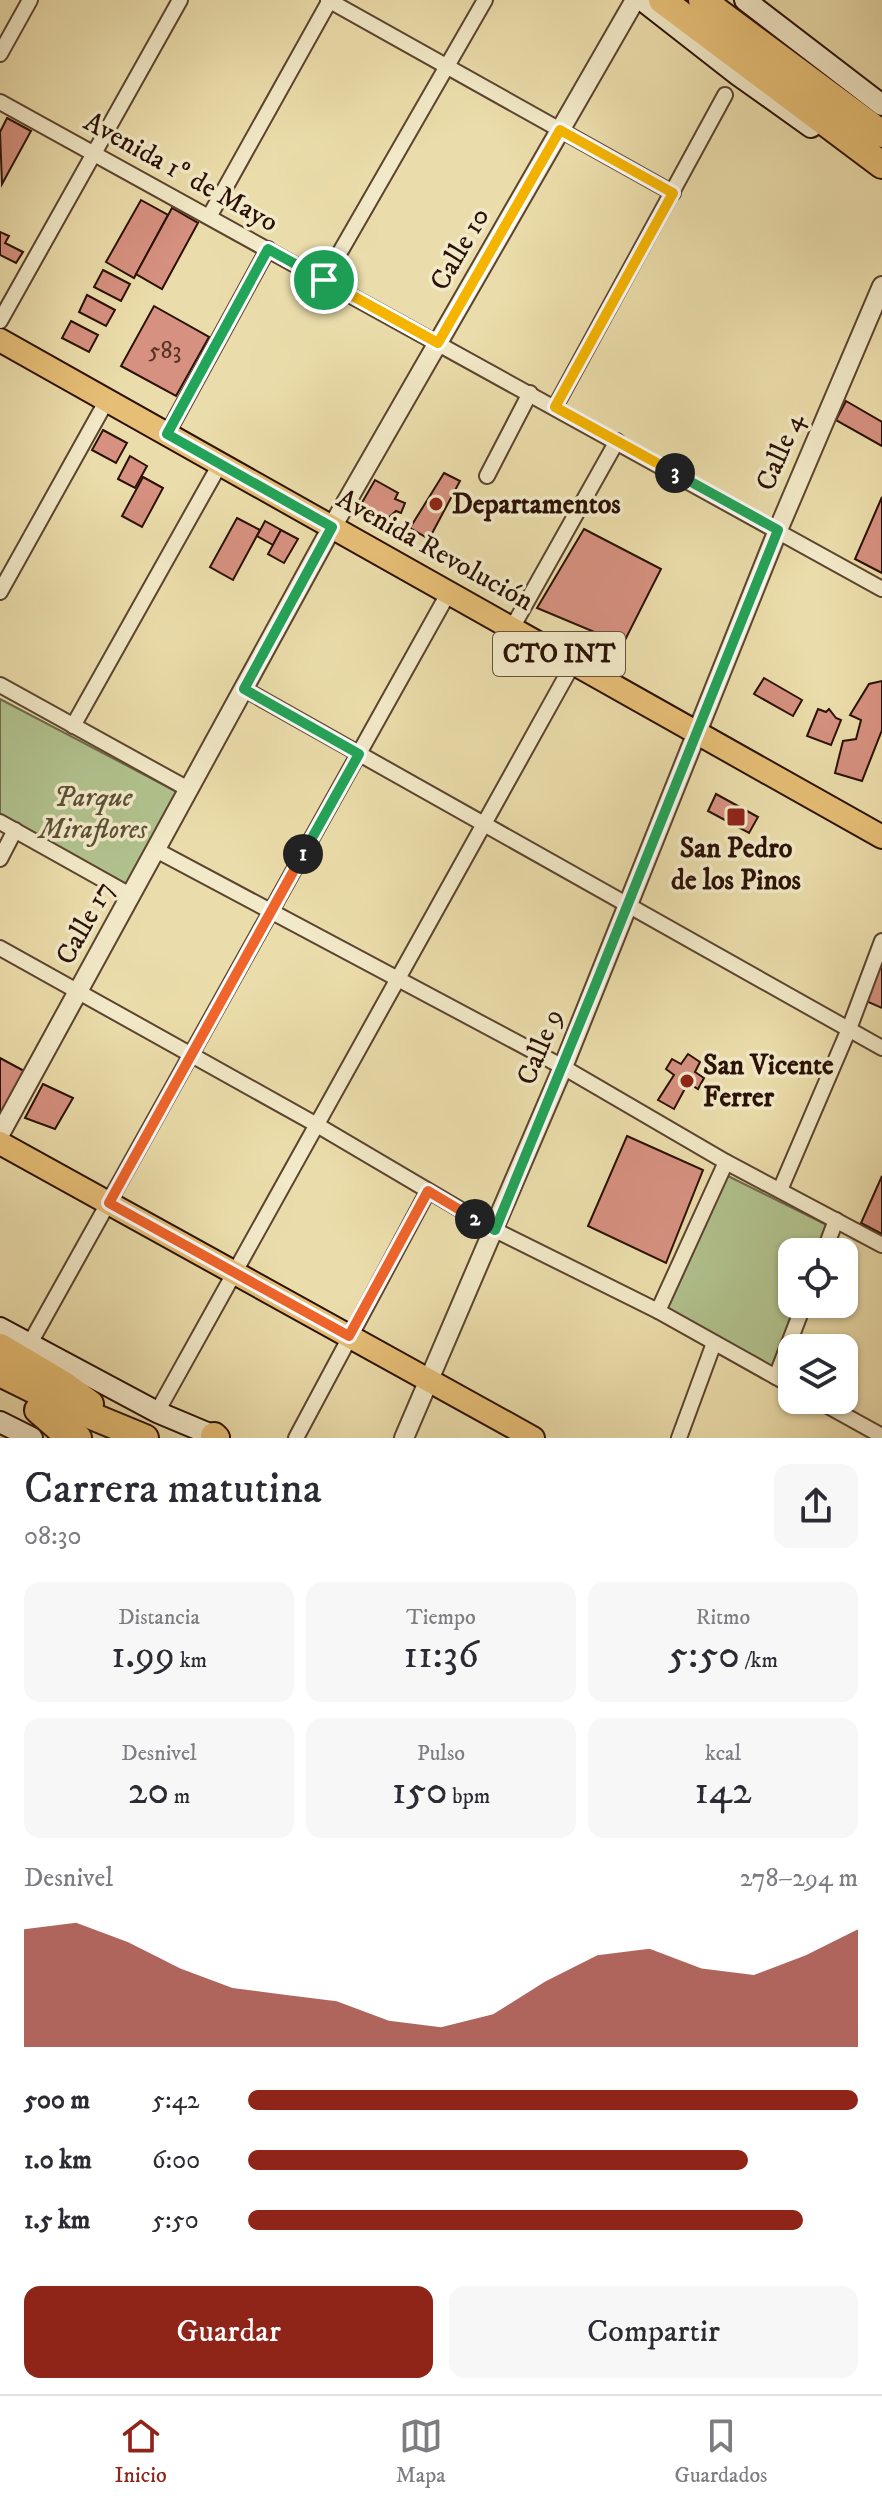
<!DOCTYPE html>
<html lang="es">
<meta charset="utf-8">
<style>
:root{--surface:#fff;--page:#f7f7f7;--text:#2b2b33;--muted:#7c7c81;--line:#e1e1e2;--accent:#8f2418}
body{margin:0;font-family:"IM FELL DW Pica",serif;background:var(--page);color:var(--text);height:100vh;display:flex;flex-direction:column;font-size:30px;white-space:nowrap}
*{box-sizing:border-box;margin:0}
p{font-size:26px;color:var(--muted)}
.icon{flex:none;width:44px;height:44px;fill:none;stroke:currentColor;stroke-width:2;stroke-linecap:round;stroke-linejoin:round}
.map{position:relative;height:1438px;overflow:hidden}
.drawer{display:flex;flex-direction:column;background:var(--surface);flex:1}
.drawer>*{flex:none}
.tools{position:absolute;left:778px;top:1238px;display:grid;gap:16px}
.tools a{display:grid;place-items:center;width:80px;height:80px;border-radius:16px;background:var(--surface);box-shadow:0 2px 6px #0004;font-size:40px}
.pin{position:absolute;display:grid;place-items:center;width:68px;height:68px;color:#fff;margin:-34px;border:4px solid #fff;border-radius:50%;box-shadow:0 2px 8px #0007}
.km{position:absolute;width:40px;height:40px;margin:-20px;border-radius:50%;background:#222;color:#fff;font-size:22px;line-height:40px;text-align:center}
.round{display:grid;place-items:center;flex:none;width:84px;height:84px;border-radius:16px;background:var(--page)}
.summary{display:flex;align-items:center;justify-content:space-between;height:136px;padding:0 24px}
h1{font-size:44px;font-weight:600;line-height:60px}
.stats{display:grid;grid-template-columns:repeat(3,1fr);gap:12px;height:136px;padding:8px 24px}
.stats div{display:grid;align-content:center;border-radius:16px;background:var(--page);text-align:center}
.stats b{font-size:40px;font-weight:600}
.stats small{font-size:22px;font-weight:400}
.stats p{font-size:22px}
.chart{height:224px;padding:16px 24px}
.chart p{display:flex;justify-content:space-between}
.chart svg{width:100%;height:144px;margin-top:8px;fill:var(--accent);opacity:.7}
.button{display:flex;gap:16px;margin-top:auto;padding:16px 24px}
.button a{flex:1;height:92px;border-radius:16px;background:var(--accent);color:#fff;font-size:32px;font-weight:600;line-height:92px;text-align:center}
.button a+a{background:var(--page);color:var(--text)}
ul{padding:0 24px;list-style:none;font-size:26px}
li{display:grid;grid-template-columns:128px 96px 1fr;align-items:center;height:60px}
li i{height:20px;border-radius:10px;background:var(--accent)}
.tabs{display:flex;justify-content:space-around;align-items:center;height:112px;border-top:2px solid var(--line);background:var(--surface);font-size:22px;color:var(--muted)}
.tabs a{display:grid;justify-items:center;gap:4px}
.tabs .current{color:var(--accent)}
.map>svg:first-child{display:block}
.green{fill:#b1c28e;stroke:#6e6a4a;stroke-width:2}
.building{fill:#d69180;stroke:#2b1106;stroke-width:2}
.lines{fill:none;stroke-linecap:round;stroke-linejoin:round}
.minor-casing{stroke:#5b442f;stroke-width:18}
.tertiary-casing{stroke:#5b442f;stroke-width:22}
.secondary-casing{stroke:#2b1106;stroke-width:24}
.primary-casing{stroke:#2b1106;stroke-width:26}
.motorway-casing{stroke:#2b1106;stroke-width:30}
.minor{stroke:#f2e9c8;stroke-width:14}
.tertiary{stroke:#f2e9c8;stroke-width:18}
.secondary{stroke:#f2e9c8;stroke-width:20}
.primary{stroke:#e6be76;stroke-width:22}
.motorway{stroke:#e6be76;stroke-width:26}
.split-1-casing{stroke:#fff;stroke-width:16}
.split-2-casing{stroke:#fff;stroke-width:16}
.split-3-casing{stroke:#fff;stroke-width:16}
.split-4-casing{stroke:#fff;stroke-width:16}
.split-1{stroke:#22a559;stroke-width:10}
.split-2{stroke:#f0652b;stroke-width:10}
.split-3{stroke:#22a559;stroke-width:10}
.split-4{stroke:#f5b400;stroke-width:10}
.poi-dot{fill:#8f2418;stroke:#f2e9c8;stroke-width:3}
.labels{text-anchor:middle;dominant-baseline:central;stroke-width:7;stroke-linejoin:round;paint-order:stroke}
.number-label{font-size:24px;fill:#563124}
.shield{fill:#f2e9c8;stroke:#675240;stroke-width:2}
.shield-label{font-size:26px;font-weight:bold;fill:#2b1106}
.street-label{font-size:28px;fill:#2b1106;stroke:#f2e9c8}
.poi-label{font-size:28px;font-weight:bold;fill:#2b1106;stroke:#f2e9c8;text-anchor:start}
.park-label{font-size:28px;font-style:italic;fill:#5a4f36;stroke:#f2e9c8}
</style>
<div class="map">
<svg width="882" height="1438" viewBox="0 0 882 1438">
<rect width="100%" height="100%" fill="#ebddab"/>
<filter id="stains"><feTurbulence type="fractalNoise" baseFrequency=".0025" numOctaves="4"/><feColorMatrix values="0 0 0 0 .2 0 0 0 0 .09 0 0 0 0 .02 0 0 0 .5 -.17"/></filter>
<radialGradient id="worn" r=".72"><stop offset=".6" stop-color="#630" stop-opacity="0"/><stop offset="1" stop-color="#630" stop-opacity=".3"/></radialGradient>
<g class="green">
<path d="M0,699L179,793L123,896L0,827Z"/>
<path d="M724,1174L831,1227L821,1252H792V1304H801L775,1372L664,1311Z"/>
</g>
<g class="building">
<path d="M7,118L31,131L2,184L0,132Z"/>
<path d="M141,200L168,215L134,278L106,262Z"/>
<path d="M172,208L198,223L162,289L136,274Z"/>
<path d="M0,232L9,236L5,243L23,252L16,263L0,255Z"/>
<path d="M103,270L130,284L121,301L94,287Z"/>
<path d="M87,295L115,310L106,326L79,312Z"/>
<path d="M154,306L209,337L176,396L121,366Z"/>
<path d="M71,321L98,335L89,352L62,338Z"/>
<path d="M846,401L882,422V446L836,420Z"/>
<path d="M103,430L127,443L116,463L92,450Z"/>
<path d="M130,456L147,466L135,488L118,479Z"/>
<path d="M444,473L460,481L429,539L410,528Z"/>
<path d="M143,477L163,488L142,527L122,516Z"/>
<path d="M375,480L398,493L395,499L405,503L401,513L396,511L387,519L360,506Z"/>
<path d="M882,497V573L855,559Z"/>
<path d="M237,518L260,530L233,580L210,567Z"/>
<path d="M265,521L281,530L273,545L257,536Z"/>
<path d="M584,529L661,569L623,644L537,608Z"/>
<path d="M281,530L298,539L284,563L268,554Z"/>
<path d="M764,678L802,700L793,716L754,694Z"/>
<path d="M882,681V730L862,781L835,773L843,741L856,739L861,720L850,715L869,684Z"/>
<path d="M818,709L826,712L829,709L836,718L841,720L831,745L807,736Z"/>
<path d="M716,794L758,817L749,833L708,811Z"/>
<path d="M882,963V1008L866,1001Z"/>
<path d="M688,1054L700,1062L695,1072L704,1078L698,1089L688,1083L674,1109L658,1100L674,1075L666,1069L672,1059L681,1064Z"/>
<path d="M0,1058L26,1072L0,1120Z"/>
<path d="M43,1084L73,1098L55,1129L25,1118Z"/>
<path d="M627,1136L703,1170L666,1263L588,1226Z"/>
<path d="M882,1176V1234L861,1223Z"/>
</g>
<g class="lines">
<g class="minor-casing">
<g id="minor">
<path d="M328,0L673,193"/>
<path d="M0,54L30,0"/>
<path d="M0,102L882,589"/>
<path d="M209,217L330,0"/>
<path d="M324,280L485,0"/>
<path d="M0,321L180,0"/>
<path d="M555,407L725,95"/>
<path d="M167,434L268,249"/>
<path d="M487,476L530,393"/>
<path d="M0,592L107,400"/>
<path d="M512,628L617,441"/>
<path d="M0,685L190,790"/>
<path d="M244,689L882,1048"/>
<path d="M73,726L220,464"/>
<path d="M0,822L132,896"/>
<path d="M156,850L563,1067L726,1162L882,1245"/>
<path d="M0,859L15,830"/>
<path d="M0,948L317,1125L495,1230L658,1311L792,1386"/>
<path d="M780,1190L849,1029L882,941"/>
<path d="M824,1252L836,1220"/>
<path d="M658,1311L726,1162"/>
<path d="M29,1345L449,592"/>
<path d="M776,1377L804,1304"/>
<path d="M817,1400L882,1436"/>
<path d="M157,1412L574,662"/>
<path d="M296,1438L428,1191"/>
<path d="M679,1438L714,1343"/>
</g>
</g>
<g class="tertiary-casing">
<g id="tertiary">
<path d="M0,1134L332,527L635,0"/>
<path d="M404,1438L563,1067L778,530L882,286"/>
</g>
</g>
<g class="secondary-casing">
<g id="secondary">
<path d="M642,0L738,75L811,127"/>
<path d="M745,0L882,105"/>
<path d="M0,1328L157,1412L219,1438"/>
<path d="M0,1422L32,1438"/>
</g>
</g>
<g class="primary-casing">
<g id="primary">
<path d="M0,340L882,837"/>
<path d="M0,1143L533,1438"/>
</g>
</g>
<g class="motorway-casing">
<g id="motorway">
<path d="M662,0L882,165"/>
<path d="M702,0L882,134"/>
<path d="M0,1347L64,1385L90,1404"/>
<path d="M0,1373L65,1405L145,1438"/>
<path d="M38,1410L61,1430L78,1438"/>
<path d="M214,1436L216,1438"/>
</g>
</g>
<use href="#minor" class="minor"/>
<use href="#tertiary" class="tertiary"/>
<use href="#secondary" class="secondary"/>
<use href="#primary" class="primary"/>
<use href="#motorway" class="motorway"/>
</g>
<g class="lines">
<g class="split-1-casing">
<path id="split-1" d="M303,854L359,754L244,689L332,527L167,434L268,249L324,280"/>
</g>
<g class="split-2-casing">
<path id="split-2" d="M303,854L109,1203L349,1336L428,1191L475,1219"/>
</g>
<g class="split-3-casing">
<path id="split-3" d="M475,1219L495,1230L595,986L778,530L675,473"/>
</g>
<g class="split-4-casing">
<path id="split-4" d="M324,280L438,343L560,130L673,193L555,407L675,473"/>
</g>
<use href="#split-1" class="split-1"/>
<use href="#split-2" class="split-2"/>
<use href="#split-3" class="split-3"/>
<use href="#split-4" class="split-4"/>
</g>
<g class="poi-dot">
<circle cx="436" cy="504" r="8"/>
<rect x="726" y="807" width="20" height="20" rx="4"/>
<circle cx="687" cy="1081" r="8"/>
</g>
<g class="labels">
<g class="number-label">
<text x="165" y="351">583</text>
</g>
<rect class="shield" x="493" y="632" width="132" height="44" rx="6"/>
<g class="shield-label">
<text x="559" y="654">CTO INT</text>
</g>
<g class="street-label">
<text transform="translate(181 172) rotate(29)">Avenida 1º de Mayo</text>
<text transform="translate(460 249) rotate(-60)">Calle 10</text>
<text transform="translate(780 452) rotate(-67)">Calle 4</text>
<text transform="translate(435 550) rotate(29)">Avenida Revolución</text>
<text transform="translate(85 923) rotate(-61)">Calle 17</text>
<text transform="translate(540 1047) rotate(-68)">Calle 9</text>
</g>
<g class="poi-label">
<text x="452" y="504">Departamentos</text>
<text x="736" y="848" text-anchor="middle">San Pedro<tspan x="736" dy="32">de los Pinos</tspan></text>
<text x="703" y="1065">San Vicente<tspan x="703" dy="32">Ferrer</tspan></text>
</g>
<g class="park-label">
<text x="93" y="797">Parque<tspan x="93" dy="32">Miraflores</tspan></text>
</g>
</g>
<rect width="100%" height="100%" filter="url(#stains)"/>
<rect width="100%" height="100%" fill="url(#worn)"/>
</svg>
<div class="tools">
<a><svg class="icon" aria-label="locate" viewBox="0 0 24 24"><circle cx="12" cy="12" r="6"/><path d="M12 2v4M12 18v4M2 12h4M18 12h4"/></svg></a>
<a><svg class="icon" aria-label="layers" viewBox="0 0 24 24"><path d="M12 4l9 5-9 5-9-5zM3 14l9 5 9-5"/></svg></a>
</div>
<div class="pin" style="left:324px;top:280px;background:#1e9e55"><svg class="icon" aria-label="arrive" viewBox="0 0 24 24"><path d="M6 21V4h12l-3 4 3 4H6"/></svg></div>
<b class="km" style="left:303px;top:854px">1</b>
<b class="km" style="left:475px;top:1219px">2</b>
<b class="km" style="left:675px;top:473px">3</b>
</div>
<section class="drawer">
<div class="summary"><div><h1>Carrera matutina</h1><p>08:30</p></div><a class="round"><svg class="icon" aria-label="share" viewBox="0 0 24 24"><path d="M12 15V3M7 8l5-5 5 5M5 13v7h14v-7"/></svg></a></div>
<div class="stats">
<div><p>Distancia</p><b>1.99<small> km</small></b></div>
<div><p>Tiempo</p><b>11:36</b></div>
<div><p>Ritmo</p><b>5:50<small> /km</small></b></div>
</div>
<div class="stats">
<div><p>Desnivel</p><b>20<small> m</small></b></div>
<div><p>Pulso</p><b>150<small> bpm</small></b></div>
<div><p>kcal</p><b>142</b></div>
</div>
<div class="chart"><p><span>Desnivel</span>278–294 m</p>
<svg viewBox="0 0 160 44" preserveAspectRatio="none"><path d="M0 44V8L10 6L20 12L30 20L40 26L50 28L60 30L70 36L80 38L90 34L100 24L110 16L120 14L130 20L140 22L150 16L160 8V44z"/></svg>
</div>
<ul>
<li><b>500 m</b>5:42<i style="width:100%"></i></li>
<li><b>1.0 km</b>6:00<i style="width:82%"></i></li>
<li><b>1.5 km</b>5:50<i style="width:91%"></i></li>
</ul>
<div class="button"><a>Guardar</a><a>Compartir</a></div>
</section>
<nav class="tabs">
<a class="current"><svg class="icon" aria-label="home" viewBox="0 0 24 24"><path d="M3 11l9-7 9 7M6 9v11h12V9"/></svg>Inicio</a>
<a><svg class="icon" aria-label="map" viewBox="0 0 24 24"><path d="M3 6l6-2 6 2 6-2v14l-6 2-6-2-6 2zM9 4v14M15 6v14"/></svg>Mapa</a>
<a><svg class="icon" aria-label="saved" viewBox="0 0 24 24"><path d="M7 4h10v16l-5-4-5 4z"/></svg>Guardados</a>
</nav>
